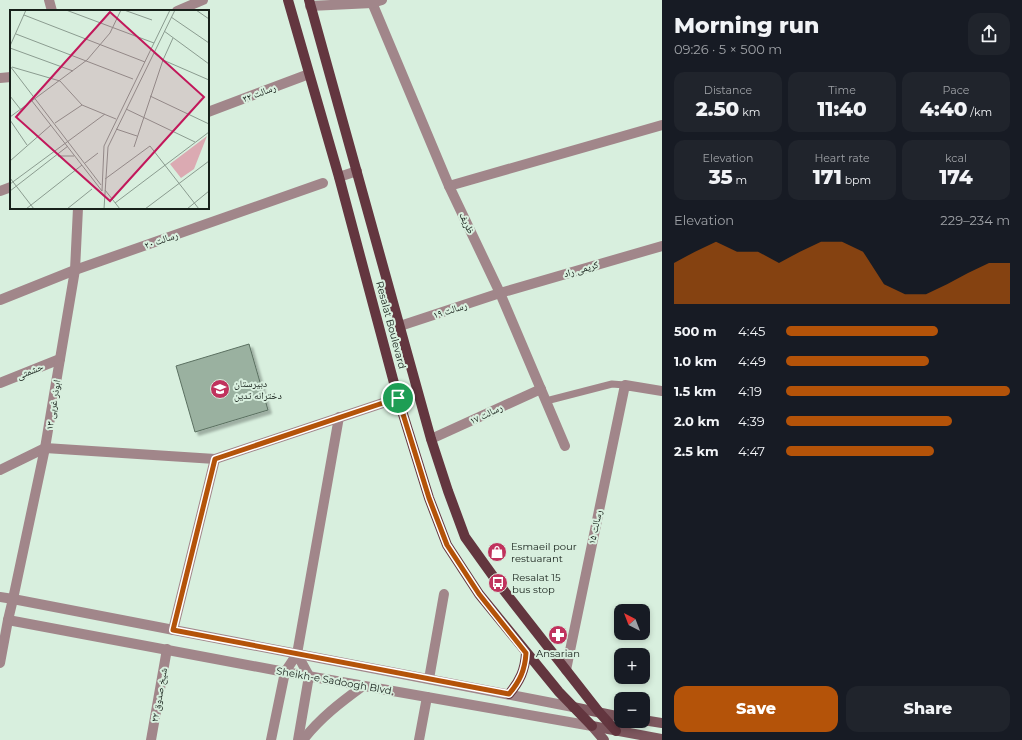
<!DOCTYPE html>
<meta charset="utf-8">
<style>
:root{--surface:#171b24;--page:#20242c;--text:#f1f3f6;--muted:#9ea1a6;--accent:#b45309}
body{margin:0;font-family:Montserrat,"Noto Naskh Arabic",sans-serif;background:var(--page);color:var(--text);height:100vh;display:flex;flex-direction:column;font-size:15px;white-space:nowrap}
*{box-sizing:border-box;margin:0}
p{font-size:13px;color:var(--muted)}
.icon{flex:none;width:22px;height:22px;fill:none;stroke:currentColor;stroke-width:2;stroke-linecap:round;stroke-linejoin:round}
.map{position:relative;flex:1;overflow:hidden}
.side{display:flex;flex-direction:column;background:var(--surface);width:360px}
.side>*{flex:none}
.needle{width:26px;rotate:318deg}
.tools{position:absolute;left:614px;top:604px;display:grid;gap:8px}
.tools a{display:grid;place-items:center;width:36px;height:36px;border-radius:8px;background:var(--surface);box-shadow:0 2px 6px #0003;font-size:20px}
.pin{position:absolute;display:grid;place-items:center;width:34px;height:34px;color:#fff;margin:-17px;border:2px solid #fff;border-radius:50%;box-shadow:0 1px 4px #0007}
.round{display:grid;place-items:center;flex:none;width:42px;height:42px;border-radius:12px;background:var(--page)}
.headline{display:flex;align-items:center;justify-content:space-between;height:68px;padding:0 12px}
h1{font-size:22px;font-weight:800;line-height:30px}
.stats{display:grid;grid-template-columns:repeat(3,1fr);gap:6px;height:68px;padding:4px 12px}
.stats div{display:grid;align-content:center;border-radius:10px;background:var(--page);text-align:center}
.stats b{font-size:20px;font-weight:800}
.stats small{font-size:11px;font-weight:400}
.stats p{font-size:11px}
.chart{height:112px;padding:8px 12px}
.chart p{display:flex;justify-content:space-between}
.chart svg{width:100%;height:72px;margin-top:4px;fill:var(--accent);opacity:.7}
.primary-button{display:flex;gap:8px;margin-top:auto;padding:8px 12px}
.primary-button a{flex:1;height:46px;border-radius:12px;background:var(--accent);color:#fff;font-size:16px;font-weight:800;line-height:46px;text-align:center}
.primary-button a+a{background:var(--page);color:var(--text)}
ul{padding:0 12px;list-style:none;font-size:13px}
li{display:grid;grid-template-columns:64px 48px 1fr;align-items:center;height:30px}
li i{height:10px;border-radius:5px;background:var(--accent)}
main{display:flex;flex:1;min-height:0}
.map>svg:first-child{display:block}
.building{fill:#9ab1a0;stroke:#5b7061;filter:url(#shadow)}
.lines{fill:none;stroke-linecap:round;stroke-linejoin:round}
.service{stroke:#a1868a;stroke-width:7}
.minor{stroke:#a1868a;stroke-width:10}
.tertiary{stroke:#a1868a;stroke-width:10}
.secondary{stroke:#7d575e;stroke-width:10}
.primary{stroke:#63363f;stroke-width:10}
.route-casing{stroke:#fff;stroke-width:8}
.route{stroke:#b45309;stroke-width:5}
.labels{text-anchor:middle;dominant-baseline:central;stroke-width:4;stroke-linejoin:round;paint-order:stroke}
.street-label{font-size:10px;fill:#17201a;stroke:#d8efde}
.poi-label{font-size:10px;fill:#17201a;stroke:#d8efde;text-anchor:start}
.inset-road{fill:none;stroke:#8b9c90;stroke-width:1}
.view{fill:#c2185b;fill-opacity:0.15;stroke:#c2185b;stroke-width:2}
.inset-edge{fill:none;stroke:#17201a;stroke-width:2}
</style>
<main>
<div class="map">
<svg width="662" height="740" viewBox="0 0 662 740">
<defs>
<filter id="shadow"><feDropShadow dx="3.5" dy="3.5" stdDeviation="1" flood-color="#0004"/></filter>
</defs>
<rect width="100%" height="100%" fill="#d8efde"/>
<path class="building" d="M249,344L268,410L195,432L176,366Z"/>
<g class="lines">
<path class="service" d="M546,401L612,384L625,385"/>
<g class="minor">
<path d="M371,0L449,186L500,293L565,446"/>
<path d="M310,6L372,3L382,0"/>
<path d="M177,11L203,0"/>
<path d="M0,78L11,77"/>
<path d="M208,112L309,74"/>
<path d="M339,177L357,171"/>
<path d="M449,186L662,125"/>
<path d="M0,191L11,187"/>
<path d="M0,300L75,270L323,183"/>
<path d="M400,326L500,293L662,246"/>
<path d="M0,383L60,359"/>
<path d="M431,439L541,389"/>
<path d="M0,470L45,448L215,459L398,398"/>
<path d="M0,597L13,599"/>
<path d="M173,630L215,459"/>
<path d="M297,654L339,417"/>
<path d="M566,670L625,385L662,391"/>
<path d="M429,679L444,594"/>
<path d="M151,740L167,649"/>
<path d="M419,740L427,697"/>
</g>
<g class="tertiary">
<path d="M49,0L52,11"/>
<path d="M13,599L573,707"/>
<path d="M8,620L285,672L592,726"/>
<path d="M0,663L8,620L13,599L45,448L75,270L78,208"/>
<path d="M271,740L285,672L297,654L309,676L298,740"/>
<path d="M303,740C320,718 341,702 363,686"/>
</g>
<g class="secondary">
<path d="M573,707L621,717"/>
<path d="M643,720L662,723"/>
<path d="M592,726L662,739"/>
<path d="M592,726L604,740"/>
</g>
<g class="primary">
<path d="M288,0L339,177L398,398L429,498L447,545L479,594L559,692L592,726"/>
<path d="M309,0L431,439L448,491L465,537L498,583L599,712L616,731"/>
<path d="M509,694C520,681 525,670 526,653"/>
</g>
</g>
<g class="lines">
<g class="route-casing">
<path id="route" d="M398,398L429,498L447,545L479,594L526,653C525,670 520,681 509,694L173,630L215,459Z"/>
</g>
<use href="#route" class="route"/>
</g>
<defs>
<g id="school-disc" transform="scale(1)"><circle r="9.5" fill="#c0325d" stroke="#d8efde"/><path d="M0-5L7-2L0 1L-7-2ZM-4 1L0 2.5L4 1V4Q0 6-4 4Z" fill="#fff"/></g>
<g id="shop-disc" transform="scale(1)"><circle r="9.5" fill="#c0325d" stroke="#d8efde"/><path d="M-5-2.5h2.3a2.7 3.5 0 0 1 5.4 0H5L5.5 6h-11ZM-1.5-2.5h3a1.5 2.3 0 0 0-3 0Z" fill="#fff"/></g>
<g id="bus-disc" transform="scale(1)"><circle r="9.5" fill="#c0325d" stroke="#d8efde"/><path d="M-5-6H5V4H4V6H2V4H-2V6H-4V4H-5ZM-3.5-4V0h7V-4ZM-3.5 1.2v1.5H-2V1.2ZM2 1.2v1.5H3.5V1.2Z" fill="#fff"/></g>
<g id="pharmacy-disc" transform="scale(1)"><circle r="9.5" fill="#c0325d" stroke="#d8efde"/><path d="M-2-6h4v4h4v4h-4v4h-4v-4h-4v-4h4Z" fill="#fff"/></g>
</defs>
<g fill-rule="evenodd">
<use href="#school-disc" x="220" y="389"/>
<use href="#shop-disc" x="497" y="552"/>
<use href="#bus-disc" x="498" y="583"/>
<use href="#pharmacy-disc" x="558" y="635"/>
</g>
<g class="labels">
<g class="street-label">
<text transform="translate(259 93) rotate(-21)">رسالت ۲۲</text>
<text transform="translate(467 223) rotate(64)">ظریف</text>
<text transform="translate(161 240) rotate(-19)">رسالت ۲۰</text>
<text transform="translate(581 269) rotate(-16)">کریمی راد</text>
<text transform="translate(450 310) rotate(-18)">رسالت ۱۹</text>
<text transform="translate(391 325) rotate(75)">Resalat Boulevard</text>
<text transform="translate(30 371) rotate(-22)">حشمتی</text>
<text transform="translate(53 405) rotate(-81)">ابوذر غربی ۱۳</text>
<text transform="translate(486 414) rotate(-25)">رسالت ۱۷</text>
<text transform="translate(595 527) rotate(-78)">رسالت ۱۵</text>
<text transform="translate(335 681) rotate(10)">Sheikh-e Sadoogh Blvd.</text>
<text transform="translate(159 695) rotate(-80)">شیخ صدوق ۲۲</text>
</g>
<g class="poi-label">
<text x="234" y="383">دبیرستان<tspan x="234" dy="12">دخترانه تدین</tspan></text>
<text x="511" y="546">Esmaeil pour<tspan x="511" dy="12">restuarant</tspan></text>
<text x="512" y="577">Resalat 15<tspan x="512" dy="12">bus stop</tspan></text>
<text x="558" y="653" text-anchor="middle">Ansarian</text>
</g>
</g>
<g transform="translate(10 10)">
<rect width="199" height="199" fill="#d8efde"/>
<path d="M197,126L184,159L171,168L160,154Z" fill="#dbaab2"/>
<path class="inset-road" d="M56,0L144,33M114,0L142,10M186,0L199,9M14,5L135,52M161,7L199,33M154,21L199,54M6,24L123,69M0,36L16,0M0,38L63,61M144,43L153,50L199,70M0,56L91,175M2,57L50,71L72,95L106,109M0,86L11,100M140,86L199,114M22,91L92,181M116,99L185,132M0,107L77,50L100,23L111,0M0,110L17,135M45,113L72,95M106,119L127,126M124,137L153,50L163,28M48,146H64M0,151L41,115M75,153L88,143M0,168L24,199M95,169L140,136L189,199M0,174L95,104M95,180L110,199M0,181L58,136M92,181L94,136L160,0M105,193L199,122M16,199L72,155M57,199L82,179M94,199L98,137L165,0M135,199L199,151M177,199L199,181"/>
<path class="view" d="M100,2L194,87L100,191L6,107Z"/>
<rect width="199" height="199" class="inset-edge"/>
</g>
</svg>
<div class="tools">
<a><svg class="needle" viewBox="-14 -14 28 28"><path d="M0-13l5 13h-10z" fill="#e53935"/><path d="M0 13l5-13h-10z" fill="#9ea1a6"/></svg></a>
<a>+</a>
<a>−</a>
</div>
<div class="pin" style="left:398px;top:398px;background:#1e9e55"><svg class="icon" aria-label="arrive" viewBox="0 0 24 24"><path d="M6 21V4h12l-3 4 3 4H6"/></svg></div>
</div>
<section class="side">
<div class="headline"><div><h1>Morning run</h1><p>09:26 · 5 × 500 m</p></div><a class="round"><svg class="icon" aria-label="share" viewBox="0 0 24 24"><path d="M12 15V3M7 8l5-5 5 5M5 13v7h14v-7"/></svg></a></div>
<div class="stats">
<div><p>Distance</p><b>2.50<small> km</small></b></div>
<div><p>Time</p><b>11:40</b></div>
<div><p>Pace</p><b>4:40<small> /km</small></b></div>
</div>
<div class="stats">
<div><p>Elevation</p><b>35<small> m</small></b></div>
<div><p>Heart rate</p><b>171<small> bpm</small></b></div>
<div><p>kcal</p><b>174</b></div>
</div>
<div class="chart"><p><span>Elevation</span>229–234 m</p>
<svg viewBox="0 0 160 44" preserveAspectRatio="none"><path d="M0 44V19L10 12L20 6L30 12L40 12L50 19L60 12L70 6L80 6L90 12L100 32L110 38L120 38L130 32L140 25L150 19L160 19V44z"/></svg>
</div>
<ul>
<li><b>500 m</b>4:45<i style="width:68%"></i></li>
<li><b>1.0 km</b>4:49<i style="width:64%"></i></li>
<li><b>1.5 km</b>4:19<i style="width:100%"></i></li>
<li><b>2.0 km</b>4:39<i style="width:74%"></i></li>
<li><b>2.5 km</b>4:47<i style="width:66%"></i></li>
</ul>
<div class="primary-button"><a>Save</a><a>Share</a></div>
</section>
</main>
